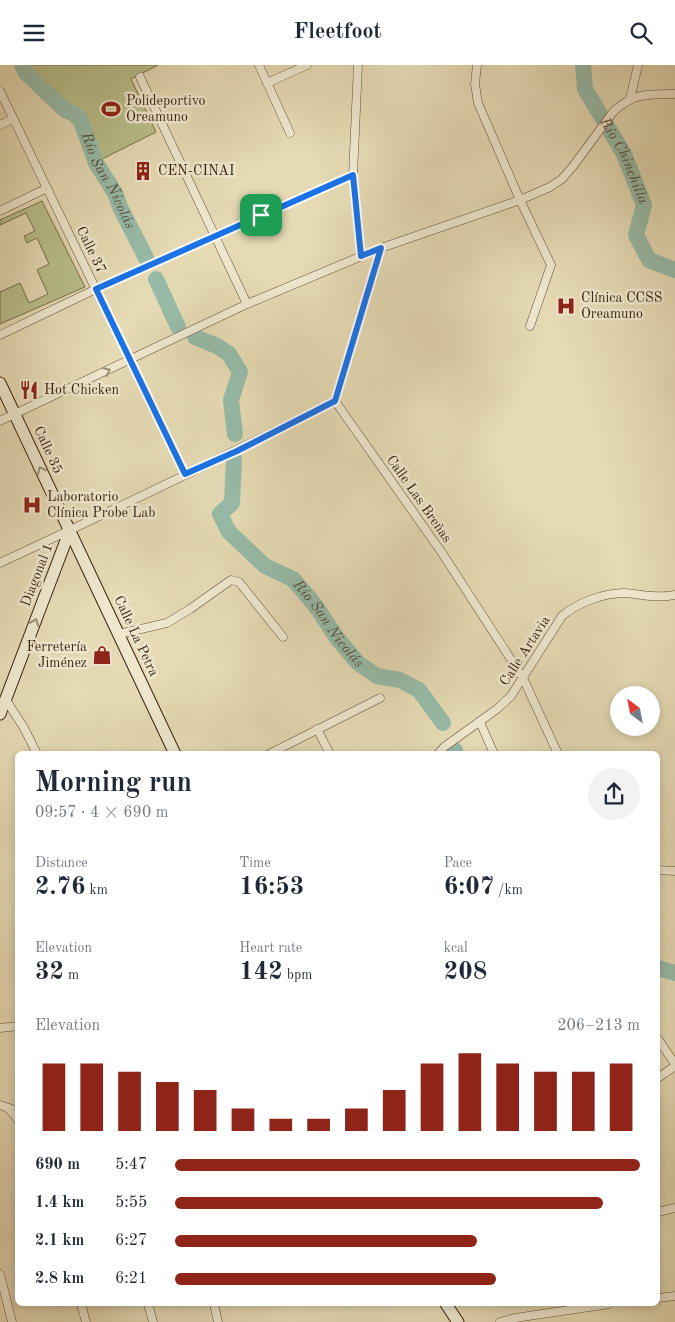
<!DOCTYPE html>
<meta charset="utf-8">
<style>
:root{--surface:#fff;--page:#f2f2f3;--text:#1f2937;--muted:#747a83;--accent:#8f2418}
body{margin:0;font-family:"Old Standard TT",serif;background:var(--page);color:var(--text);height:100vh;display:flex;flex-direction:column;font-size:19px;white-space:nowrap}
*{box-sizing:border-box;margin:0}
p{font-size:16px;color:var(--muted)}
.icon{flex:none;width:28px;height:28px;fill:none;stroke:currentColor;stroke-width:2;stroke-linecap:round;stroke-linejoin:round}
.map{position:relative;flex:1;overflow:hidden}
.side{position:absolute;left:15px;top:686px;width:645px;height:555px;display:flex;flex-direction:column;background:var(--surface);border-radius:8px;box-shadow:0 2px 8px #0003}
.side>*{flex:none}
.needle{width:32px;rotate:328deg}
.controls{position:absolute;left:610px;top:621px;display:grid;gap:10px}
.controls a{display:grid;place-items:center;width:50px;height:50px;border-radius:50%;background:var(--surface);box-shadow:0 2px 8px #0003;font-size:25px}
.pin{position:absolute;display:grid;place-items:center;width:42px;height:42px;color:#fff;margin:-21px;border-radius:10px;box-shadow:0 2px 8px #0006}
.round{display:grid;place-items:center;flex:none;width:52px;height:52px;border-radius:26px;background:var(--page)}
.head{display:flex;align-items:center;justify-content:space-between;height:85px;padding:0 20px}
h1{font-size:28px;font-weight:700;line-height:38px}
.figures{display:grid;grid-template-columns:repeat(3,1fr);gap:8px;height:85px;padding:5px 20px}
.figures div{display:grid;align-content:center}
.figures b{font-size:25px;font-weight:700}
.figures small{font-size:14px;font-weight:400}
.figures p{font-size:14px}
.chart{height:140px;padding:10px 20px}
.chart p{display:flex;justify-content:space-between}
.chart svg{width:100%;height:90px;margin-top:5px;stroke:var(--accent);stroke-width:6}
ul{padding:0 20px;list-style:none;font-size:16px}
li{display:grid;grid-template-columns:80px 60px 1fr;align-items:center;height:38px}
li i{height:12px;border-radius:6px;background:var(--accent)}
header{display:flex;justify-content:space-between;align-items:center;height:65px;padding:0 20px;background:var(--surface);font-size:22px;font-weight:700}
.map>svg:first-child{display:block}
.green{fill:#b8be8a;stroke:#786e4a}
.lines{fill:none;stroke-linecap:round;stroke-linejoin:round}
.river{stroke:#97bba8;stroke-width:16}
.street-casing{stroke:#644d35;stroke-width:9}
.secondary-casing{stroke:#391e0b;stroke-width:13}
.street{stroke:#eee7ce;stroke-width:8}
.secondary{stroke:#eee7ce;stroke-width:11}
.oneway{stroke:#9d8d76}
.route-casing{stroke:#fff;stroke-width:10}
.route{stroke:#1a73e8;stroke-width:6}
.labels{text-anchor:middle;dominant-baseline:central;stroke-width:5;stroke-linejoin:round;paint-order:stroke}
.poi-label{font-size:14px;fill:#391e0b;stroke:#eee7ce;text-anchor:start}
.street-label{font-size:14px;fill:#391e0b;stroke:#eee7ce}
.water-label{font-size:15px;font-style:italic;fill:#554d3a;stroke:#eee7ce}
</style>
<header><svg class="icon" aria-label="menu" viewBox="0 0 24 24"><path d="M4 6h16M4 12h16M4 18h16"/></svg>Fleetfoot<svg class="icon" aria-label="search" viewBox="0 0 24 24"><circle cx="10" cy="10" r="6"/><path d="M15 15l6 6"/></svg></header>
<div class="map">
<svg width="675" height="1257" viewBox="0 0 675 1257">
<rect width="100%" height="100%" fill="#e5dab4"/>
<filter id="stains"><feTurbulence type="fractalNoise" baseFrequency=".004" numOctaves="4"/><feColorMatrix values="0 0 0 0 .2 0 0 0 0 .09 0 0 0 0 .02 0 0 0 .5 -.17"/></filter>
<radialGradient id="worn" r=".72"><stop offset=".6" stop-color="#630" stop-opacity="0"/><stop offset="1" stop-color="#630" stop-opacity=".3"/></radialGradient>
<g class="green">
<path d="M29,0H158L131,14L156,67L102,94L82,47L54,31L31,6Z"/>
<path d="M42,136L85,222L0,259V227L20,218L29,238L48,229L37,205L49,199L37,173L27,178L24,171L35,166L26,148L0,160V155Z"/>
</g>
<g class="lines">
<g class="river">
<path id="s1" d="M22,0L26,8L65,45L74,49L81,56L96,98L115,128L120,142L146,193"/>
<path id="s2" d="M583,0L585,24L624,89L644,140L636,170L649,195L675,205"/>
<path d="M156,214L178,262"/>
<path d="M195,272L217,281L229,289L240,307L231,335L235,369"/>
<path id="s3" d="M234,394L232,438L220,449L229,467L265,501L293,514L315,540L337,573L358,598L377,611L400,615L419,625L443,658"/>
<path d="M453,689L455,685"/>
<path d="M658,903L675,908"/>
</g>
<g class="street-casing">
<g id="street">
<path d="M259,0L290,68"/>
<path d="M358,0L353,110L361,191"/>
<path d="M477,0L475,19L478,38L520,135L551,200L530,261"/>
<path d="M140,12L247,239"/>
<path d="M267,18L307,0"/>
<path d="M0,26L185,409"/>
<path d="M630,34L638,0"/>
<path d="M0,60L13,54"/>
<path d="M0,146L47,123"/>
<path d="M0,270L96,224L353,110"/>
<path d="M335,336L442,488L523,613L558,689"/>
<path d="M335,336L381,183"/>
<path d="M0,356L247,239L381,183L520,135L550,122L562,114L574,100L613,47C633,28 648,29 675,29"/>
<path d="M0,498C113,445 225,392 335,336"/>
<path d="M119,569L167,558L190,544L231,515L239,517L283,572"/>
<path d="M6,635L24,663L37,689"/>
<path d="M480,657L494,689"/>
<path d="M317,664L330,689"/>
<path d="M269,689L380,633"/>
<path d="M438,689L444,682L497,644L511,631L562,551C577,538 604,528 624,528C641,529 658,534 675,530"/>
<path d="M658,805L675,806"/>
<path d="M0,963L18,961"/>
<path d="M658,974L675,999"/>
<path d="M658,1013L675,1001"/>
<path d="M0,1040L18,1046"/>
<path d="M9,1044L18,1055"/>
<path d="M658,1147L675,1143"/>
<path d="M0,1209L12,1257"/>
<path d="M658,1233L675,1231"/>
<path d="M81,1239L86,1257"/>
<path d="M148,1239L153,1257"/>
<path d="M214,1239L218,1257"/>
<path d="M500,1257L515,1253L609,1239"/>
</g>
</g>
<g class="secondary-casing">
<g id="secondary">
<path d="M0,318L175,689"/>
<path d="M0,649L70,465"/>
<path d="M446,1239L458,1257"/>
</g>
</g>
<use href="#street" class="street"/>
<use href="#secondary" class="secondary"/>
</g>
<defs><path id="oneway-chevron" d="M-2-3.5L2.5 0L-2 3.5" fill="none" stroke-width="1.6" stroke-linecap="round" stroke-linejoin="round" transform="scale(1.25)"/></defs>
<g class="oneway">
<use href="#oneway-chevron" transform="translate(107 306) rotate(-25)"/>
<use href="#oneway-chevron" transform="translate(41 405) rotate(-115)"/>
<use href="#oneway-chevron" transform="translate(35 557) rotate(-69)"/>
</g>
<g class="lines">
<g class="route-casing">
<path id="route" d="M353,110L361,191L381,183L335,336L237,386L185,409L96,224Z"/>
</g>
<use href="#route" class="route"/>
</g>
<defs>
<g id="stadium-bare" transform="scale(1.5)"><path d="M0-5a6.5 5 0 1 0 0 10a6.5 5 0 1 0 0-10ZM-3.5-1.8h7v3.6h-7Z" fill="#8f2418" stroke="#eee7ce" stroke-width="2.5" paint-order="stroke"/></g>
<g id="building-bare" transform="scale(1.5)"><path d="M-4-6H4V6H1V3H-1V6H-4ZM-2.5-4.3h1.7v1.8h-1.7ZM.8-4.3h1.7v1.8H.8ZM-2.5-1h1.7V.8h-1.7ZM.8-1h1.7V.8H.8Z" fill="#8f2418" stroke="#eee7ce" stroke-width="2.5" paint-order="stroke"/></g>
<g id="hospital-bare" transform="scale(1.5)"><path d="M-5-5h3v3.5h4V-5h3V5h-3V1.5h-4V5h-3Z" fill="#8f2418" stroke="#eee7ce" stroke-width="2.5" paint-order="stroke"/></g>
<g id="restaurant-bare" transform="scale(1.5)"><path d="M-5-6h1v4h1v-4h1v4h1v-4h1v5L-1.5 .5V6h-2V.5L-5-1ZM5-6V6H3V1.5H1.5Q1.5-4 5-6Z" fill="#8f2418" stroke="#eee7ce" stroke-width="2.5" paint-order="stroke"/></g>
<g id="shop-bare" transform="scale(1.5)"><path d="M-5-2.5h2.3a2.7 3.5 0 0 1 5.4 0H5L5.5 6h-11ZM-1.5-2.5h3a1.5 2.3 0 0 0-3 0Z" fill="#8f2418" stroke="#eee7ce" stroke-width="2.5" paint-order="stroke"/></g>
</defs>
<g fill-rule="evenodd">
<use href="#stadium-bare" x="111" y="44"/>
<use href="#building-bare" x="143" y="106"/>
<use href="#hospital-bare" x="566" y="241"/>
<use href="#restaurant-bare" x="29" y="325"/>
<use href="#hospital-bare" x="32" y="440"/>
<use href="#shop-bare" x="102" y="590"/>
</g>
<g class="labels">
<g class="poi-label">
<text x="126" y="36">Polideportivo<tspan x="126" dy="16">Oreamuno</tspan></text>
<text x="158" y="106">CEN-CINAI</text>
<text x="581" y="233">Clínica CCSS<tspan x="581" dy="16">Oreamuno</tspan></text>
<text x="44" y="325">Hot Chicken</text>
<text x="47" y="432">Laboratorio<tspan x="47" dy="16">Clínica Probe Lab</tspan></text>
<text x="87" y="582" text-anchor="end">Ferretería<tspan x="87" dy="16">Jiménez</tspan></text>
</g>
<g class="street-label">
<text transform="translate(91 185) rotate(64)">Calle 37</text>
<text transform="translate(48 385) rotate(65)">Calle 35</text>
<text transform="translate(419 434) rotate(55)">Calle Las Breñas</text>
<text transform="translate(37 510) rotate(-69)">Diagonal 1</text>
<text transform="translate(136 571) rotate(65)">Calle La Petra</text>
<text transform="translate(525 586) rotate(-57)">Calle Artavia</text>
</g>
<g class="water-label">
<text stroke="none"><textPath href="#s2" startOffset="106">Río Chinchilla</textPath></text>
<text stroke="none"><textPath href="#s1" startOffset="148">Río San Nicolás</textPath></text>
<text stroke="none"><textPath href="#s3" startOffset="218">Río San Nicolás</textPath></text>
</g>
</g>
<rect width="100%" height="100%" filter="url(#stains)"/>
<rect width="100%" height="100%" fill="url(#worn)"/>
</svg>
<div class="controls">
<a><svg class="needle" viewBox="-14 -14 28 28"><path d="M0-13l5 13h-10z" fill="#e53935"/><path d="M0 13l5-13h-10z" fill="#747a83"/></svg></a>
</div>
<div class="pin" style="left:261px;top:150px;background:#1e9e55"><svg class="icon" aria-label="arrive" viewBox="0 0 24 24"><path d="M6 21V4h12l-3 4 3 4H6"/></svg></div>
<section class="side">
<div class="head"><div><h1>Morning run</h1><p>09:57 · 4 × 690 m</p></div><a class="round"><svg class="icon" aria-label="share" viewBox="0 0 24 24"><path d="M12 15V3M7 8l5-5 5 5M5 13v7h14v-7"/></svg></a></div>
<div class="figures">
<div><p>Distance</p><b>2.76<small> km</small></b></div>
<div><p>Time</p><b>16:53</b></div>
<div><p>Pace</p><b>6:07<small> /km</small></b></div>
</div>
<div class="figures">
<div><p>Elevation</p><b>32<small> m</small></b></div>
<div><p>Heart rate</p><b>142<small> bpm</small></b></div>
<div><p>kcal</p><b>208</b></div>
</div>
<div class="chart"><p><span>Elevation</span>206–213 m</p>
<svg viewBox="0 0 160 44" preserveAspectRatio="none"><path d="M5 44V11M15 44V11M25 44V15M35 44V20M45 44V24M55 44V33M65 44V38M75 44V38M85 44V33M95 44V24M105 44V11M115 44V6M125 44V11M135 44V15M145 44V15M155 44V11"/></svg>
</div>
<ul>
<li><b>690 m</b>5:47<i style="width:100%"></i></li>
<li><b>1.4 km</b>5:55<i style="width:92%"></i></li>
<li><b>2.1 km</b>6:27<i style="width:65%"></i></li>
<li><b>2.8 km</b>6:21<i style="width:69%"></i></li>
</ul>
</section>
</div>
